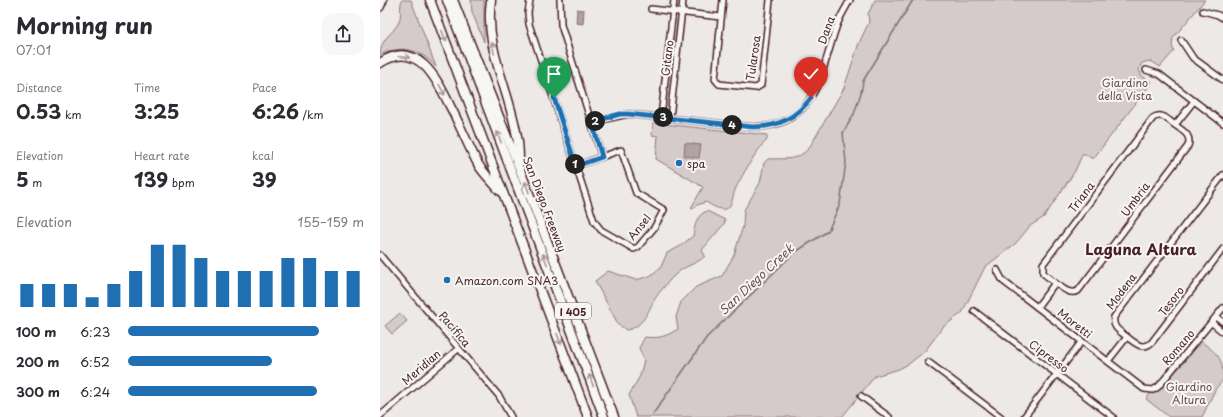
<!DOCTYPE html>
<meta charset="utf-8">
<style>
:root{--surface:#fff;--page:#f7f7f7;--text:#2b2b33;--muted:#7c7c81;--accent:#1f6fb2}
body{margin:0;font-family:"Playpen Sans",sans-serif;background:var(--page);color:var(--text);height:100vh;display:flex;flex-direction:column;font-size:15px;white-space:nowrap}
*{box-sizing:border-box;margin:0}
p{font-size:13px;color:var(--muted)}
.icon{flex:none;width:22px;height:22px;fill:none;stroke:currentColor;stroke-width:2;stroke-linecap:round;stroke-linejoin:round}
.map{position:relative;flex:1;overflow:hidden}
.drawer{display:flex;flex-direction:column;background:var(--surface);width:380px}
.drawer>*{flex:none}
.pin{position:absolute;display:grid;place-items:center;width:34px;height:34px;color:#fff;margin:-41px -17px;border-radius:50% 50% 50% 0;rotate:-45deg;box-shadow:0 0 4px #0007}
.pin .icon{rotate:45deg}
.km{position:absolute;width:20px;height:20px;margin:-10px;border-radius:50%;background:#222;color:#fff;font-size:11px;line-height:20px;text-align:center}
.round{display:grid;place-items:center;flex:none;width:42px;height:42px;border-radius:12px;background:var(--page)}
.head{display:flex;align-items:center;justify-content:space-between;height:68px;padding:0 16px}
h1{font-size:22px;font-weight:700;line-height:30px}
.metrics{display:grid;grid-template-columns:repeat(3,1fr);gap:6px;height:68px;padding:4px 16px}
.metrics div{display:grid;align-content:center}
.metrics b{font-size:20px;font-weight:700}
.metrics small{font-size:11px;font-weight:400}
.metrics p{font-size:11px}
.chart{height:112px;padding:8px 16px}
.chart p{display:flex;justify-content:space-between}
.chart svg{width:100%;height:72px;margin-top:4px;stroke:var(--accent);stroke-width:6}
ul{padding:0 16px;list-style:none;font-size:13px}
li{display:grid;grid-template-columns:64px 48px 1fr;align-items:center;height:30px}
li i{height:10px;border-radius:5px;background:var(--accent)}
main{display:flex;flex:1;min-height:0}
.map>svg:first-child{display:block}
.green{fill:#d4cbca;stroke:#8f757a}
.water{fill:#b1a2a3;stroke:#886e73}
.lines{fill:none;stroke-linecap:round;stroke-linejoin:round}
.stream{stroke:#886e73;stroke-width:1.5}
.minor-casing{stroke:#4a1f2b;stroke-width:8}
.major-casing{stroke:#4a1f2b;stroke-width:10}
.highway-casing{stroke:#4a1f2b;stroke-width:11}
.minor{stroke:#f6f6f2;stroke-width:5}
.major{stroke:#f6f6f2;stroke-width:7}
.highway{stroke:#f6f6f2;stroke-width:8}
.oneway{stroke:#a99598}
.route-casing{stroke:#fff;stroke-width:8}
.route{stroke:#1f6fb2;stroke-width:5}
.poi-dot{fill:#1f6fb2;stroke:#f6f6f2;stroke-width:1.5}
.labels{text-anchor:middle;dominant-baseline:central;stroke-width:4;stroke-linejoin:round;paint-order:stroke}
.shield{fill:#f6f6f2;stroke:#7e6067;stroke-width:1}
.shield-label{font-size:10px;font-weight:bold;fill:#4a1f2b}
.street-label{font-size:11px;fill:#4a1f2b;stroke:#f6f6f2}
.park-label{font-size:11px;fill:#6c4a53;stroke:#f6f6f2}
.poi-label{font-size:11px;fill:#4a1f2b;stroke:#f6f6f2;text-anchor:start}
.water-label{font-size:12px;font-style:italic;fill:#6e4d55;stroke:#f6f6f2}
.district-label{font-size:15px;font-weight:bold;fill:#4a1f2b;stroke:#f6f6f2}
</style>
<main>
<section class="drawer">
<div class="head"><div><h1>Morning run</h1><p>07:01</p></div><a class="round"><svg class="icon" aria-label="share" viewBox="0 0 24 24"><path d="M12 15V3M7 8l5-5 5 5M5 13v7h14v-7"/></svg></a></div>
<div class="metrics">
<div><p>Distance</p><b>0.53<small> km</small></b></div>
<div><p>Time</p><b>3:25</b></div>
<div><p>Pace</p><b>6:26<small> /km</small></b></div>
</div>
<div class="metrics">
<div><p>Elevation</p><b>5<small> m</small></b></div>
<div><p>Heart rate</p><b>139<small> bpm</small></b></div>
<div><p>kcal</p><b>39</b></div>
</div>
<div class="chart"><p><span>Elevation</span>155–159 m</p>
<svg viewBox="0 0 160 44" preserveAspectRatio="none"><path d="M5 44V30M15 44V30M25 44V30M35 44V38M45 44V30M55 44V22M65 44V6M75 44V6M85 44V14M95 44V22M105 44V22M115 44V22M125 44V14M135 44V14M145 44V22M155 44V22"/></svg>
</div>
<ul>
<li><b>100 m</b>6:23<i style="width:81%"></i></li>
<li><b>200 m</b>6:52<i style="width:61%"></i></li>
<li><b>300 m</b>6:24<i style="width:80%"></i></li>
</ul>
</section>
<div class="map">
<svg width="843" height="417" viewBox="0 0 843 417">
<rect width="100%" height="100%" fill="#ece9e6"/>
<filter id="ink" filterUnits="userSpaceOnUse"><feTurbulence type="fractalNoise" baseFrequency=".025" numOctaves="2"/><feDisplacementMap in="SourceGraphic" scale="8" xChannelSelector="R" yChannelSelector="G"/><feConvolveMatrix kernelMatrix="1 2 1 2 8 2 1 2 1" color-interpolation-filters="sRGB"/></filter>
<g filter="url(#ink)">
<g class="green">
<path d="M22,0H31L56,67C41,49 21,44 0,55C0,39 13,34 19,22C22,15 19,7 22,0Z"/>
<path d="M91,0H104V42L92,12Z"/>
<path d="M495,0H825L793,38L792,46L794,51L780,67C773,62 769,59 761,64L759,70L762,76L772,82L713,159L703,153L695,171L664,217L650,226L636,243L605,267L582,313L563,327L545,351L530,363L519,369L495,376L462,417H256L249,395L260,376L264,360L259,348L265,337C279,339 287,336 298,329L296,317L301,302L316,287L342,276L354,255L363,226L364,210L380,183L384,163L388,159C406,158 416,162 429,148L464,88L479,43L489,22L488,14Z"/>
<path d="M273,123L387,135V140C377,149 361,177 355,190C353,195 352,207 346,209C340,211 331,205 326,202L317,205L313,209L311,208L323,187L276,159L278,136L272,135Z"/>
<path d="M327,211L345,220L344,224L322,250L325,256C317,264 304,266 296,274C290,279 284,287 279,293C268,307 266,327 246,330L238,324L215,281L228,271L256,280L270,276L281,267L287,253L299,247L313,236C315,226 316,215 327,211Z"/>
<path d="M20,313L27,321L12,334L5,326Z"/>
<path d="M822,342C839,355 843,358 843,380L836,388L822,417H789L766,399L770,394L779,390Z"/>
</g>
<g class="water">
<path d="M197,9L204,10L203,24L196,23Z"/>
<path d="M305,143L321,145L319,158L304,156Z"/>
</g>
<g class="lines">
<path class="stream" d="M273,414L327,337L414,253L448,231L460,204L466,162L463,133L474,114L481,93L483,81L533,0"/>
<g class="minor-casing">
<g id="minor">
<path d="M150,0L148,13L149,24L214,221L221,230L254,249L258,247L274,228L284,210L256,193L241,150L196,166"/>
<path d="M180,0L181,25L222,157"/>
<path d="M343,0L335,79L339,84L376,88L381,85L390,0"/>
<path d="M271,9L341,17"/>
<path d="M823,11L838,15L843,18"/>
<path d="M801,40L813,58L843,80"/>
<path d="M766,70L779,74L843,123"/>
<path d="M281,117L294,0"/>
<path d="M290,118L303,0"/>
<path d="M212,122L248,114L373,127C436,127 440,75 456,28C459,18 465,9 470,0"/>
<path d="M0,255L119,396L131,417"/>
<path d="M617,270L623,281L764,389L773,390L778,387L843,308"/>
<path d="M675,283C683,288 689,295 698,291L808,146C812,135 803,131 795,125L814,101"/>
<path d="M657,307L675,283L663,273V264L773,118C782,112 788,120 795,125"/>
<path d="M594,311L733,417"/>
<path d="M836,317L843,322"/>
<path d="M832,323L843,332"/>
<path d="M747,337C755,343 763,351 772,342L843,249"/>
<path d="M728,361L747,337C740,331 732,328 734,317L843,175"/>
<path d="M548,362L621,417"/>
<path d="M481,396L509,417"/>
<path d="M0,416L78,349"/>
<path d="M644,417L702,341"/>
</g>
</g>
<g class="major-casing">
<path id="major" d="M0,7L3,0"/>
</g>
<g class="highway-casing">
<g id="highway">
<path d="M50,0L208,417"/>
<path d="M67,0L224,417"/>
<path d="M73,0L140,170L234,417"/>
<path d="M111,0C104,48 130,91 137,137C139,145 139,153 139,161"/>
<path d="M0,63C37,38 57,79 70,106C80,125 88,145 98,164C103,173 113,182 119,190"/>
</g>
</g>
<use href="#minor" class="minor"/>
<use href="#major" class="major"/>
<use href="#highway" class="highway"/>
</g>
<defs><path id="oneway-shaft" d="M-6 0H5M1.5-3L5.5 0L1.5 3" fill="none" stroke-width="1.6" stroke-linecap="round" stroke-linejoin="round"/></defs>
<g class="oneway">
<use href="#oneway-shaft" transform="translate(64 36) rotate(69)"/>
<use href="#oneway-shaft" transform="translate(113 48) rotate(-102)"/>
<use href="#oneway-shaft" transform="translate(24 57) rotate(5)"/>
<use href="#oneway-shaft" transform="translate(62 90) rotate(62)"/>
<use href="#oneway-shaft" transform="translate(119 137) rotate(-111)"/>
<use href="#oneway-shaft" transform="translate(147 187) rotate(-110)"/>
<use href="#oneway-shaft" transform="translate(165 259) rotate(-111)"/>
<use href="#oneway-shaft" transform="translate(179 339) rotate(69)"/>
<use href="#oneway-shaft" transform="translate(211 380) rotate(-110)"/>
</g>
</g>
<g class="lines" filter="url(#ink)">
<g class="route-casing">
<path id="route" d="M174,98L196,166L222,157L212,122L240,114H248L373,127C398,127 416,118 431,98"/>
</g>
<use href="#route" class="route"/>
</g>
<g class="poi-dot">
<circle cx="299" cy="163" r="4"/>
<circle cx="67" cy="280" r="4"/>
</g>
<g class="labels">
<rect class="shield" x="175" y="303" width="36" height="16" rx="3"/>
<g class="shield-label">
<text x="193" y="311">I 405</text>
</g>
<g class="street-label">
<text transform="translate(446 30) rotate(-70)">Dana</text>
<text transform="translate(287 58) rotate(-83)">Gitano</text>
<text transform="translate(373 58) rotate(-82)">Tularosa</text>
<text transform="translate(701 197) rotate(-53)">Triana</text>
<text transform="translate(755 199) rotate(-53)">Umbria</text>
<text transform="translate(165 204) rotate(69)">San Diego Freeway</text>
<text transform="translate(259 227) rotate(-51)">Ansel</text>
<text transform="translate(741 291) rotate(-53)">Modena</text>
<text transform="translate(791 301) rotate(-53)">Tesoro</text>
<text transform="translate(695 323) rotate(38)">Moretti</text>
<text transform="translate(75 329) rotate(50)">Pacifica</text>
<text transform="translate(798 347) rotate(-49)">Romano</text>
<text transform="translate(669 356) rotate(37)">Cipresso</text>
<text transform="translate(41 367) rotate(-41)">Meridian</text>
</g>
<g class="park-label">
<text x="745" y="82">Giardino<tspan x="745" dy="13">della Vista</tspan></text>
<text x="809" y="386">Giardino<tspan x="809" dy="13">Altura</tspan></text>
</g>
<g class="poi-label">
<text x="307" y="163">spa</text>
<text x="75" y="280">Amazon.com SNA3</text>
</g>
<g class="water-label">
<text transform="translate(376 279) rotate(-43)">San Diego Creek</text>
</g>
<g class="district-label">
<text x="761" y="248">Laguna Altura</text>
</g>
</g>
</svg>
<div class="pin" style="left:174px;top:98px;background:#1e9e55"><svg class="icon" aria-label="arrive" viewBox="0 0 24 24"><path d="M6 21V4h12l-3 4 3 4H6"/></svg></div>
<div class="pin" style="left:431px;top:98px;background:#d93025"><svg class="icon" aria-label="check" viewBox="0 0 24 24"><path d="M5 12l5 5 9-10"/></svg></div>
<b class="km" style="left:195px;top:164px">1</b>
<b class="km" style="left:215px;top:121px">2</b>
<b class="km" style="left:283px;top:117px">3</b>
<b class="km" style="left:352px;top:125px">4</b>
</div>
</main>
